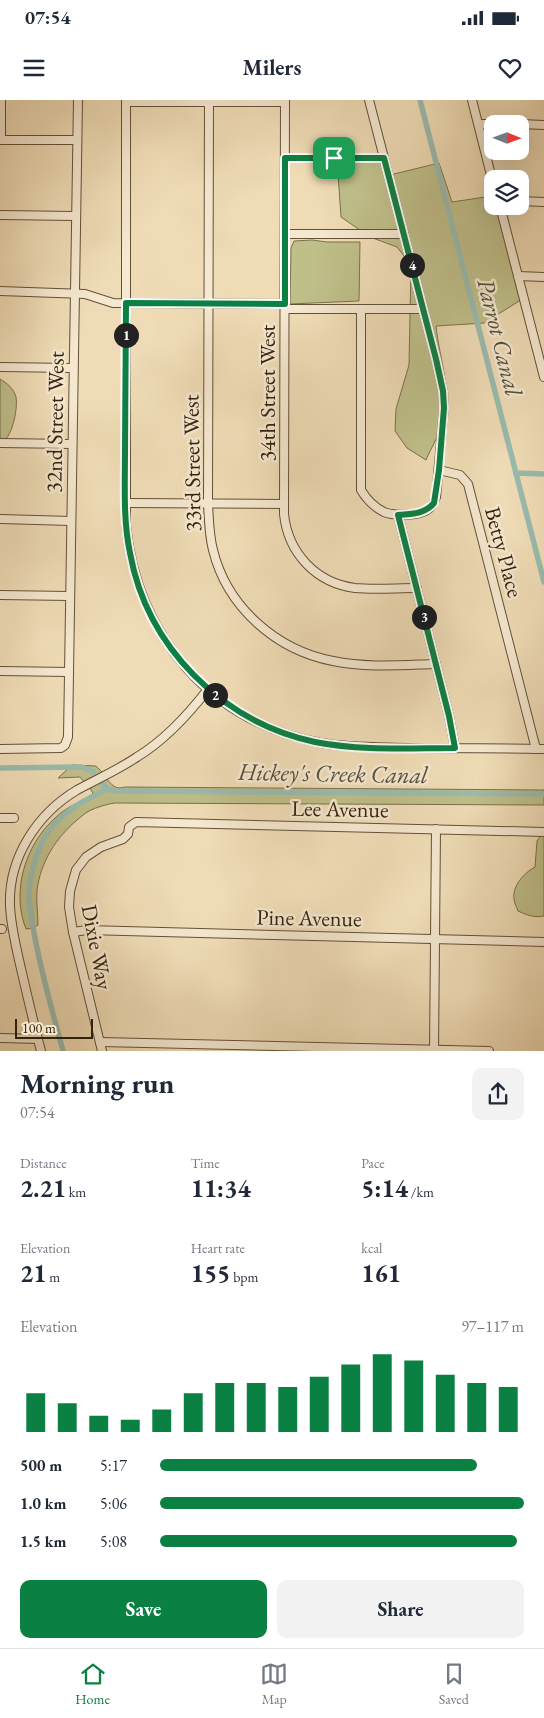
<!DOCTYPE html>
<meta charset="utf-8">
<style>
:root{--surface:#fff;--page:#f2f2f3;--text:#1f2937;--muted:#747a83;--line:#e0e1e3;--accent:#0b8043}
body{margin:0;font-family:"EB Garamond",serif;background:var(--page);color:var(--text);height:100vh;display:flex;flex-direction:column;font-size:19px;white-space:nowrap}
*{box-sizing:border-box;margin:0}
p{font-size:16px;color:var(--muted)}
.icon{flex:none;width:28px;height:28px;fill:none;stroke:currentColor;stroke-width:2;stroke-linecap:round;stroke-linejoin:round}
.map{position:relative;height:951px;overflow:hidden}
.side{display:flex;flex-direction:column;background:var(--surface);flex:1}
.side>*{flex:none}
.needle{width:32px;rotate:91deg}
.tools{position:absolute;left:484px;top:15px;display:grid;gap:10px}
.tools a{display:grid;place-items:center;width:45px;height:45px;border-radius:10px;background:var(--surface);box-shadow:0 5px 20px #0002;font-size:25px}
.scale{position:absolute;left:15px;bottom:12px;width:78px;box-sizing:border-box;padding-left:5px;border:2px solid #34230c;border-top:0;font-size:14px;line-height:18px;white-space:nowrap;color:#34230c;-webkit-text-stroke:4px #f5e8d0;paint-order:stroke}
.pin{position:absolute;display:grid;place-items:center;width:42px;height:42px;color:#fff;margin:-21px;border-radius:10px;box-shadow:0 2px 8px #0006}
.km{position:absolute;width:25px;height:25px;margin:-12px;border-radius:50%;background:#222;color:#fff;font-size:14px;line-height:25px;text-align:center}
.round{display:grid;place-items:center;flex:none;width:52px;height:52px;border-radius:10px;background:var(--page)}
.head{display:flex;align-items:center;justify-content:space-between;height:85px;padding:0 20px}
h1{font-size:28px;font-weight:700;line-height:38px}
.stats{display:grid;grid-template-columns:repeat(3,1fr);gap:8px;height:85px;padding:5px 20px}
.stats div{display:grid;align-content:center}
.stats b{font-size:25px;font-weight:700}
.stats small{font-size:14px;font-weight:400}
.stats p{font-size:14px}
.chart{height:140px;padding:10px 20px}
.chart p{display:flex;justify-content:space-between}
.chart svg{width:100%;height:90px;margin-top:5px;stroke:var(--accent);stroke-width:6}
.primary-button{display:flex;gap:10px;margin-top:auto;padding:10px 20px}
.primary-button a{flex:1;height:58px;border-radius:10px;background:var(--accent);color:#fff;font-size:20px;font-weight:700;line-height:58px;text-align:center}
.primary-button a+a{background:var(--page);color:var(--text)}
ul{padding:0 20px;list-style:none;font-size:16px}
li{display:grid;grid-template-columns:80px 60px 1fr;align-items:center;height:38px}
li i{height:12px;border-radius:6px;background:var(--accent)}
.status{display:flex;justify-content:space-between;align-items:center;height:35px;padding:0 25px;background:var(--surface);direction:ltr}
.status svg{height:14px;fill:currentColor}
header{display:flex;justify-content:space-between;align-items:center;height:65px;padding:0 20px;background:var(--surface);font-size:22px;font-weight:700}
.dock{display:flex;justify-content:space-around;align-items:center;height:70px;border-top:1px solid var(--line);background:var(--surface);font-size:14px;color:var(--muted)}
.dock a{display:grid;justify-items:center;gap:2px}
.dock .current{color:var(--accent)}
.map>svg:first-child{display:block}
.green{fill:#bfbf8a;stroke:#7a714b}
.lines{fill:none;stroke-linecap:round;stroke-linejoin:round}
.canal{stroke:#9abcae;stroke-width:5.5}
.minor-casing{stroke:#635136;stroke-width:10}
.minor{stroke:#f5e8d0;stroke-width:8}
.route-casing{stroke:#fff;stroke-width:10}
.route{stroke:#0b8043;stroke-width:6}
.labels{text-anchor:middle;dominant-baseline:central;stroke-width:5;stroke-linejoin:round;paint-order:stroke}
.street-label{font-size:22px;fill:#34230c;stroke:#f5e8d0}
.water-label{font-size:24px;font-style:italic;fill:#53513d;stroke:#f5e8d0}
</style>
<div class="status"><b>07:54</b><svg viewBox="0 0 49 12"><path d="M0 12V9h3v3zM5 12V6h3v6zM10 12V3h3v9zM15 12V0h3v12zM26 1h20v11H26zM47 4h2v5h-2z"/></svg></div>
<header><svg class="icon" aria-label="menu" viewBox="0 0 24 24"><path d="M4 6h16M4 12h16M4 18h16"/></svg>Milers<svg class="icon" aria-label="heart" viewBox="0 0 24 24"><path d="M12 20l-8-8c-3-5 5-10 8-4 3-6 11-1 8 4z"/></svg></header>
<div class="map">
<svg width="544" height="951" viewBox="0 0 544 951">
<rect width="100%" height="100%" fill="#efdcb6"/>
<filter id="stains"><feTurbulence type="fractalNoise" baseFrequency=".004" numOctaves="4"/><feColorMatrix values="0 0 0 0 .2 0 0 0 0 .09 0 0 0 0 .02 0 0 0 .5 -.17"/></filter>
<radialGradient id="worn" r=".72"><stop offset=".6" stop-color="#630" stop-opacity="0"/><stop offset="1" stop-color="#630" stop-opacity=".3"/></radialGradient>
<g class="green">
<path d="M377,54L386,76L439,63L452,102L492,96V106H497L524,198L484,223L436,226C439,256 450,284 445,314C444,326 431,348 426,360L407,348L395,331L396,309L409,265L411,165L397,147L370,137L341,117L337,59Z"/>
<path d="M312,140L327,142H360L359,201L290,204L291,148L294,141Z"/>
<path d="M0,279C7,283 14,289 16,297C18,310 12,339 0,344Z"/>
<path d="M72,665L96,666L103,673L85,683L80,677L58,678Z"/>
<path d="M106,678C112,685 115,690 125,687L544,690V705L115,703C107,704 97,707 89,711C85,713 81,717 77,720C56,738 41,761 37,790C36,802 38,813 38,825L34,828L26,829C11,792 25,745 55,718C61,712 69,707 77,703C82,699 90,698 93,693L89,687Z"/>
<path d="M541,735H544V816C534,818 527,815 518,811C517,807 514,803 514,799C512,786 524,773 535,767L537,741Z"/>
</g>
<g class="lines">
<g class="canal">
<path d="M420,0L544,482"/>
<path d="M516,373L544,374"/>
<path d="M0,668L82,667L94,672"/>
<path d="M103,684L107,689L117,691L544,694"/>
<path d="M63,951C52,910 40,869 33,827C31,813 27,796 30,782C33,767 38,748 46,735C59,713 85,700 107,689"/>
</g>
<g class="minor-casing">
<g id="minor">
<path d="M126,0V425C137,535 210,622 321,643C350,648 381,647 411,648C456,648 500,648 544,649"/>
<path d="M209,0L208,404C209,419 209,435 213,450C227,507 276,550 333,561C366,568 402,565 436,564"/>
<path d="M285,0L284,414C288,453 316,483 355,488C375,490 396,488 417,488"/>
<path d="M472,0L492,79"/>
<path d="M126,2H285"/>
<path d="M479,24H492"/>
<path d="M520,24L544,25"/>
<path d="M0,40H77"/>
<path d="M1,40V0"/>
<path d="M285,58H384"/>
<path d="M520,101L544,102"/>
<path d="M500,106L544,277"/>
<path d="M0,115L76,116"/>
<path d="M285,134H404"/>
<path d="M518,176L544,177"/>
<path d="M0,191L85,194L113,203L285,204"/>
<path d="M285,209H423"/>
<path d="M361,210V390C367,400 374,407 384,412C393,416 419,416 427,410C432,407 434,403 436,397L444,308L443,291L436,259L369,0"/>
<path d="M0,267L73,268"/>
<path d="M0,343L72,344"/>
<path d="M439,370L460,375L468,384L536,649"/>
<path d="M125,403L284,404"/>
<path d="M398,415L449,616L455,648"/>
<path d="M0,419L71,421"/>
<path d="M0,495L70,496"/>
<path d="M0,571L69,572"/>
<path d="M0,649L61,648L65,645L68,637L78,0"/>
<path d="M0,718H14"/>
<path d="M0,829H2"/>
<path d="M73,832L87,830L544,842"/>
<path d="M0,938L38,939"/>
<path d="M100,942L489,951"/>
<path d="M41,951C34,925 28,899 22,873C17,851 11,828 10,806C8,758 37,714 77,690C97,679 118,670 137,657C165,640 188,615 208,589"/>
<path d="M102,951L73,832L69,807L70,791L76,770L86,757L101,747L123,739L128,734L129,727L136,722L544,732"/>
<path d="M434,951L436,729"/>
</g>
</g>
<use href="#minor" class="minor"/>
</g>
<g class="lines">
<g class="route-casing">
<path id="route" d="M285,58H384L436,259L443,291L444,308L439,370L434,403C425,414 412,414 398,415L449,616L455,648C409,648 360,651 315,642C222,622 147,547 130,453C123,420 125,385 125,351C125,302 126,252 126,203L285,204Z"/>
</g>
<use href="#route" class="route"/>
</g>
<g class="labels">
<g class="street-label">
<text transform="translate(267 293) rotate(-90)">34th Street West</text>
<text transform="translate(55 322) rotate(-89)">32nd Street West</text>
<text transform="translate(192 363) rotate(-91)">33rd Street West</text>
<text transform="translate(504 452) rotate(75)">Betty Place</text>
<text transform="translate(340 709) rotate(1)">Lee Avenue</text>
<text transform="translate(309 818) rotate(1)">Pine Avenue</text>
<text transform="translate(97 847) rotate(79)">Dixie Way</text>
</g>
<g class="water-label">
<text transform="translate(500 237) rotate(76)">Parrot Canal</text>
<text transform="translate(333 673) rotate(1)">Hickey's Creek Canal</text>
</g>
</g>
<rect width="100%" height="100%" filter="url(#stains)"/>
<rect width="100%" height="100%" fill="url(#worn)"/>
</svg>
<div class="tools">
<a><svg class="needle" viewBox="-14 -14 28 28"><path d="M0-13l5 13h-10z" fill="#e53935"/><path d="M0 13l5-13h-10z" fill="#747a83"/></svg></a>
<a><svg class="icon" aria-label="layers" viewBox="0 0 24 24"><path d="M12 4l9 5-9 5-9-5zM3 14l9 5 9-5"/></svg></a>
</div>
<div class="scale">100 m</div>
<div class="pin" style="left:334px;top:58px;background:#1e9e55"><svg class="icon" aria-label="arrive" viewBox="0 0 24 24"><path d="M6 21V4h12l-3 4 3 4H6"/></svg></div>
<b class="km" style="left:126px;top:235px">1</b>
<b class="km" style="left:215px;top:595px">2</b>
<b class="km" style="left:424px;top:517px">3</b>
<b class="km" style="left:412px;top:165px">4</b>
</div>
<section class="side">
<div class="head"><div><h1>Morning run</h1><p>07:54</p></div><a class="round"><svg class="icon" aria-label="share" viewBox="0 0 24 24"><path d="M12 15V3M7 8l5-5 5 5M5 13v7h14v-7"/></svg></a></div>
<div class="stats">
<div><p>Distance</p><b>2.21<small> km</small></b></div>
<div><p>Time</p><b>11:34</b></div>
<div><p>Pace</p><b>5:14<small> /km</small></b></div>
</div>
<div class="stats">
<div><p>Elevation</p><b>21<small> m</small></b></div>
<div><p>Heart rate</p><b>155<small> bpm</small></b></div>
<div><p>kcal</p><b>161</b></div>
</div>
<div class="chart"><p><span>Elevation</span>97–117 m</p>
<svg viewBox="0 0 160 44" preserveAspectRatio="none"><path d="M5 44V25M15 44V30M25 44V36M35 44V38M45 44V33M55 44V25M65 44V20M75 44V20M85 44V22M95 44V17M105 44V11M115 44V6M125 44V9M135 44V16M145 44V20M155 44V22"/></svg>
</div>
<ul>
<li><b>500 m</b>5:17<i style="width:87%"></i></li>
<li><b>1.0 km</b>5:06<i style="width:100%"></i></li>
<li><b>1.5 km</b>5:08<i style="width:98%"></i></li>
</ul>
<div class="primary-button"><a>Save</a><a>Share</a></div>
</section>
<nav class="dock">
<a class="current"><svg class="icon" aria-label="home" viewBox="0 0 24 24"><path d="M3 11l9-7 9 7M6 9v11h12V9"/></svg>Home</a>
<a><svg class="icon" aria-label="map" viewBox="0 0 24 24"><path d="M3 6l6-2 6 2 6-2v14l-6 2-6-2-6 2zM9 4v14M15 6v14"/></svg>Map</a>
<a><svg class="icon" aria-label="saved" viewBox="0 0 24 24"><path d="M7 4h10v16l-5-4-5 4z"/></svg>Saved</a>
</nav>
